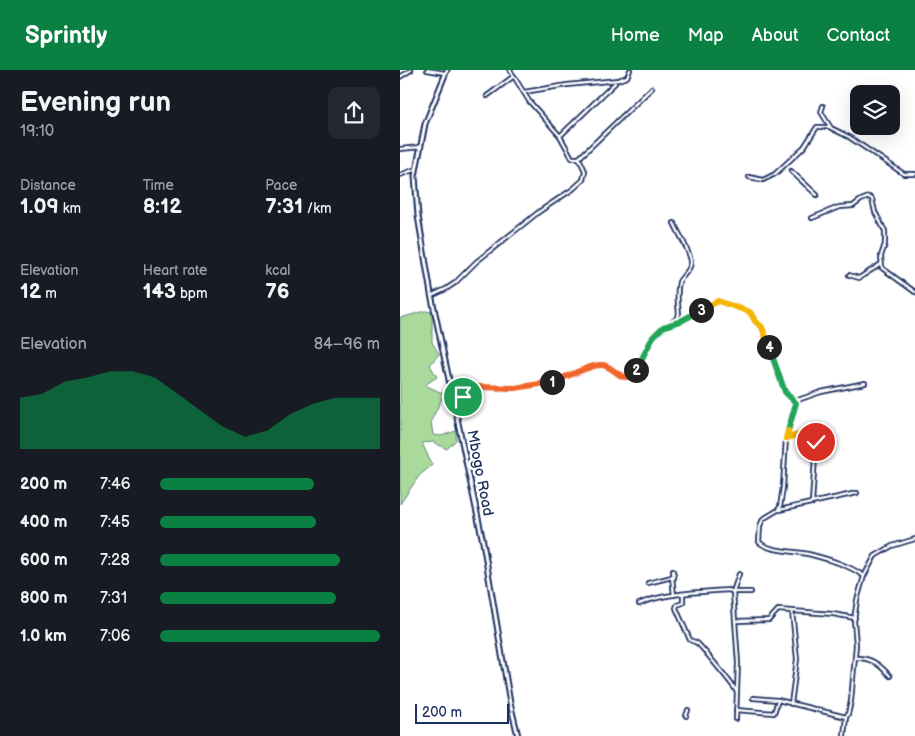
<!DOCTYPE html>
<meta charset="utf-8">
<style>
:root{--surface:#171b24;--page:#242831;--text:#f1f3f6;--muted:#9ea1a6;--accent:#0b8043}
body{margin:0;font-family:"Balsamiq Sans",sans-serif;background:var(--page);color:var(--text);height:100vh;display:flex;flex-direction:column;font-size:19px;white-space:nowrap}
*{box-sizing:border-box;margin:0}
p{font-size:16px;color:var(--muted)}
.icon{flex:none;width:28px;height:28px;fill:none;stroke:currentColor;stroke-width:2;stroke-linecap:round;stroke-linejoin:round}
.map{position:relative;flex:1;overflow:hidden}
.details{display:flex;flex-direction:column;background:var(--surface);width:400px}
.details>*{flex:none}
.buttons{position:absolute;left:450px;top:15px;display:grid;gap:10px}
.buttons a{display:grid;place-items:center;width:50px;height:50px;border-radius:10px;background:var(--surface);box-shadow:0 5px 20px #0002;font-size:25px}
.scale{position:absolute;left:15px;bottom:12px;width:94px;box-sizing:border-box;padding-left:5px;border:2px solid #1b2f5e;border-top:0;font-size:14px;line-height:18px;white-space:nowrap;color:#1b2f5e;-webkit-text-stroke:4px #fff;paint-order:stroke}
.pin{position:absolute;display:grid;place-items:center;width:42px;height:42px;color:#fff;margin:-21px;border:2px solid #fff;border-radius:50%;box-shadow:0 1px 5px #0007}
.km{position:absolute;width:25px;height:25px;margin:-12px;border-radius:50%;background:#222;color:#fff;font-size:14px;line-height:25px;text-align:center}
.round{display:grid;place-items:center;flex:none;width:52px;height:52px;border-radius:10px;background:var(--page)}
.summary{display:flex;align-items:center;justify-content:space-between;height:85px;padding:0 20px}
h1{font-size:28px;font-weight:800;line-height:38px}
.figures{display:grid;grid-template-columns:repeat(3,1fr);gap:8px;height:85px;padding:5px 20px}
.figures div{display:grid;align-content:center}
.figures b{font-size:21px;font-weight:800}
.figures small{font-size:14px;font-weight:400}
.figures p{font-size:14px}
.chart{height:140px;padding:10px 20px}
.chart p{display:flex;justify-content:space-between}
.chart svg{width:100%;height:90px;margin-top:5px;fill:var(--accent);opacity:.7}
ul{padding:0 20px;list-style:none;font-size:16px}
li{display:grid;grid-template-columns:80px 60px 1fr;align-items:center;height:38px}
li i{height:12px;border-radius:6px;background:var(--accent)}
header{display:flex;align-items:center;gap:30px;box-sizing:border-box;height:70px;padding:0 25px;background:var(--accent);color:#fff}
header strong{font-size:24px}
nav{display:flex;gap:28px;margin-inline-start:auto;font-size:18px}
main{display:flex;flex:1;min-height:0}
.map>svg:first-child{display:block}
.green{fill:#a9da9b;stroke:#62847c}
.lines{fill:none;stroke-linecap:round;stroke-linejoin:round}
.minor-casing{stroke:#1b2f5e;stroke-width:6}
.secondary-casing{stroke:#1b2f5e;stroke-width:7}
.minor{stroke:#fff;stroke-width:2.5}
.secondary{stroke:#fff;stroke-width:3}
.split-1-casing{stroke:#fff;stroke-width:10}
.split-2-casing{stroke:#fff;stroke-width:10}
.split-3-casing{stroke:#fff;stroke-width:10}
.split-4-casing{stroke:#fff;stroke-width:10}
.split-5-casing{stroke:#fff;stroke-width:10}
.split-6-casing{stroke:#fff;stroke-width:10}
.split-1{stroke:#f0652b;stroke-width:6}
.split-2{stroke:#f0652b;stroke-width:6}
.split-3{stroke:#22a559;stroke-width:6}
.split-4{stroke:#f5b400;stroke-width:6}
.split-5{stroke:#22a559;stroke-width:6}
.split-6{stroke:#f5b400;stroke-width:6}
.labels{text-anchor:middle;dominant-baseline:central;stroke-width:5;stroke-linejoin:round;paint-order:stroke}
.street-label{font-size:15px;fill:#1b2f5e;stroke:#fff}
</style>
<header>
<strong>Sprintly</strong>
<nav><a>Home</a><a>Map</a><a>About</a><a>Contact</a></nav>
</header>
<main>
<section class="details">
<div class="summary"><div><h1>Evening run</h1><p>19:10</p></div><a class="round"><svg class="icon" aria-label="share" viewBox="0 0 24 24"><path d="M12 15V3M7 8l5-5 5 5M5 13v7h14v-7"/></svg></a></div>
<div class="figures">
<div><p>Distance</p><b>1.09<small> km</small></b></div>
<div><p>Time</p><b>8:12</b></div>
<div><p>Pace</p><b>7:31<small> /km</small></b></div>
</div>
<div class="figures">
<div><p>Elevation</p><b>12<small> m</small></b></div>
<div><p>Heart rate</p><b>143<small> bpm</small></b></div>
<div><p>kcal</p><b>76</b></div>
</div>
<div class="chart"><p><span>Elevation</span>84–96 m</p>
<svg viewBox="0 0 160 44" preserveAspectRatio="none"><path d="M0 44V19L10 17L20 11L30 9L40 6L50 6L60 9L70 17L80 25L90 33L100 38L110 35L120 27L130 22L140 19L150 19L160 19V44z"/></svg>
</div>
<ul>
<li><b>200 m</b>7:46<i style="width:70%"></i></li>
<li><b>400 m</b>7:45<i style="width:71%"></i></li>
<li><b>600 m</b>7:28<i style="width:82%"></i></li>
<li><b>800 m</b>7:31<i style="width:80%"></i></li>
<li><b>1.0 km</b>7:06<i style="width:100%"></i></li>
</ul>
</section>
<div class="map">
<svg width="515" height="666" viewBox="0 0 515 666">
<rect width="100%" height="100%" fill="#fff"/>
<filter id="ink" filterUnits="userSpaceOnUse"><feTurbulence type="fractalNoise" baseFrequency=".02" numOctaves="2"/><feDisplacementMap in="SourceGraphic" scale="10" xChannelSelector="R" yChannelSelector="G"/><feConvolveMatrix kernelMatrix="1 2 1 2 8 2 1 2 1" color-interpolation-filters="sRGB"/></filter>
<g filter="url(#ink)">
<path class="green" d="M25,241L32,242V272L39,284L30,295L37,307L25,315L44,324L31,351L33,365L41,366L56,361V370L47,379L33,372L22,373L32,395L19,406L0,434V248Z"/>
<g class="lines">
<g class="minor-casing">
<g id="minor">
<path d="M27,0L45,3"/>
<path d="M110,0L129,31L160,66L172,88H179L252,18"/>
<path d="M0,7L11,0"/>
<path d="M124,22L167,15L218,10L227,7L230,0"/>
<path d="M87,26L114,6"/>
<path d="M423,36L421,42L431,58L449,67L504,104H515"/>
<path d="M160,66L215,13"/>
<path d="M0,79L21,77"/>
<path d="M391,101L417,125"/>
<path d="M0,105L16,99"/>
<path d="M349,107L363,110L375,104L404,77L417,57H429"/>
<path d="M412,148L439,137L453,136L461,130L469,127L472,129L475,142L485,161V174L481,186L482,198L515,222"/>
<path d="M449,205L459,208L481,194"/>
<path d="M31,226L46,219L55,213L76,192L140,141L173,119L183,110L185,101L179,88"/>
<path d="M263,257L281,251L318,231L350,242L355,251L362,257L385,322L396,333L386,368L383,417L380,437L378,440L363,449L360,456L359,472C369,482 398,481 412,485C431,490 448,495 464,506"/>
<path d="M53,330L63,327L78,317L115,318L153,312L198,295L208,296L219,305H231L238,296L253,267L277,248L279,244C278,233 276,223 279,212C282,205 291,201 291,192C291,184 278,162 274,153"/>
<path d="M395,331L421,322L465,313"/>
<path d="M386,368L412,362L415,365L416,372L412,433"/>
<path d="M379,440L457,423"/>
<path d="M273,501L274,508"/>
<path d="M248,513L272,507L274,525"/>
<path d="M283,525V533L277,535L276,538L290,570C291,571 296,572 297,573C300,575 335,617 336,621"/>
<path d="M239,534C263,523 302,522 329,520L333,522H351"/>
<path d="M336,551L369,550L378,540L433,544L455,548"/>
<path d="M455,588C471,587 480,595 490,606"/>
<path d="M353,628L378,630L446,647"/>
<path d="M391,634L397,589L392,541"/>
<path d="M336,640L374,643L378,630"/>
<path d="M286,646L288,640"/>
<path d="M336,649L338,593L333,522L339,504"/>
<path d="M444,666L446,647L448,644L451,631L456,575L454,550L457,530L464,506L475,486L492,476L515,469"/>
</g>
</g>
<g class="secondary-casing">
<path id="secondary" d="M47,0L25,54L15,106L18,146L31,224L83,472L110,633L118,666"/>
</g>
<use href="#minor" class="minor"/>
<use href="#secondary" class="secondary"/>
</g>
</g>
<g class="lines" filter="url(#ink)">
<g class="split-1-casing">
<path id="split-1" d="M63,327L78,317L115,318L152,312"/>
</g>
<g class="split-2-casing">
<path id="split-2" d="M152,312C166,308 190,294 202,295C216,296 222,318 236,300"/>
</g>
<g class="split-3-casing">
<path id="split-3" d="M236,300L253,267L263,257L281,251L301,240"/>
</g>
<g class="split-4-casing">
<path id="split-4" d="M301,240L318,231L350,242L355,251L362,257L369,277"/>
</g>
<g class="split-5-casing">
<path id="split-5" d="M369,277L385,322L396,333L388,361"/>
</g>
<g class="split-6-casing">
<path id="split-6" d="M388,361L386,368L412,362L415,365L416,372"/>
</g>
<use href="#split-1" class="split-1"/>
<use href="#split-2" class="split-2"/>
<use href="#split-3" class="split-3"/>
<use href="#split-4" class="split-4"/>
<use href="#split-5" class="split-5"/>
<use href="#split-6" class="split-6"/>
</g>
<g class="labels">
<g class="street-label">
<text transform="translate(80 403) rotate(79)">Mbogo Road</text>
</g>
</g>
</svg>
<div class="buttons">
<a><svg class="icon" aria-label="layers" viewBox="0 0 24 24"><path d="M12 4l9 5-9 5-9-5zM3 14l9 5 9-5"/></svg></a>
</div>
<div class="scale">200 m</div>
<div class="pin" style="left:63px;top:327px;background:#1e9e55"><svg class="icon" aria-label="arrive" viewBox="0 0 24 24"><path d="M6 21V4h12l-3 4 3 4H6"/></svg></div>
<div class="pin" style="left:416px;top:372px;background:#d93025"><svg class="icon" aria-label="check" viewBox="0 0 24 24"><path d="M5 12l5 5 9-10"/></svg></div>
<b class="km" style="left:152px;top:312px">1</b>
<b class="km" style="left:236px;top:300px">2</b>
<b class="km" style="left:301px;top:240px">3</b>
<b class="km" style="left:369px;top:277px">4</b>
</div>
</main>
